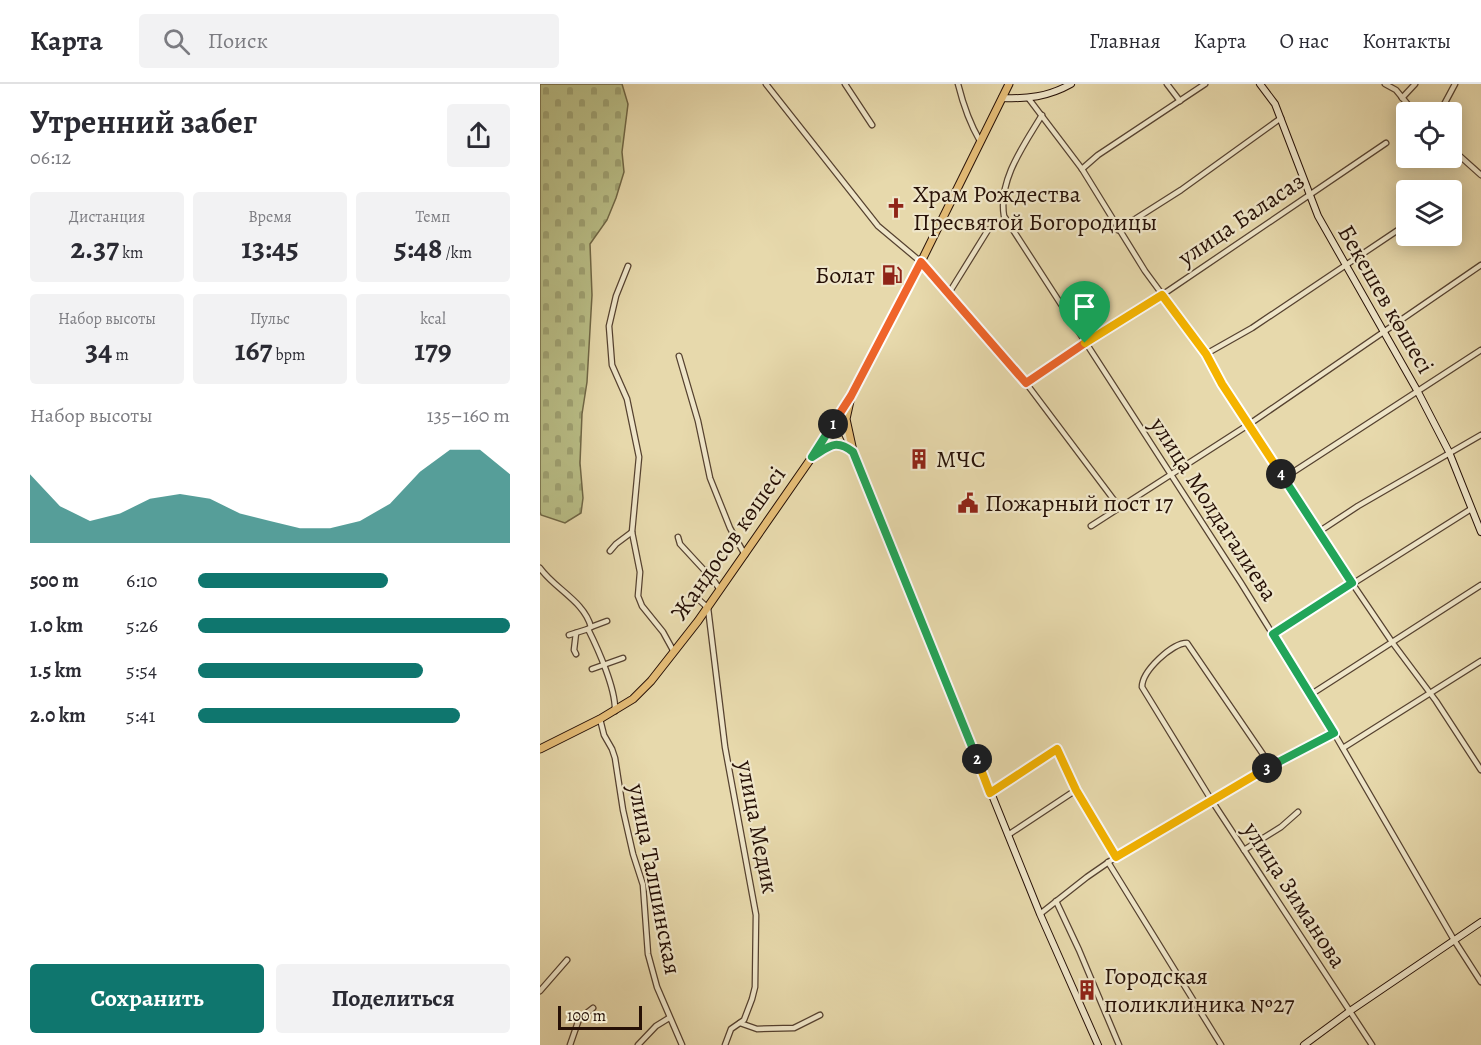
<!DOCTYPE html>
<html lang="ru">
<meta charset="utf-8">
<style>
:root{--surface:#fff;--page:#f2f2f3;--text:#2b2b33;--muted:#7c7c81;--line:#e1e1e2;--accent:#0f766e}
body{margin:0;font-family:Alegreya,serif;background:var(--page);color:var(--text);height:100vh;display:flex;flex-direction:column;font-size:22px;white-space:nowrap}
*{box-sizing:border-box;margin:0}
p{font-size:20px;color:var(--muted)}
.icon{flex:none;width:33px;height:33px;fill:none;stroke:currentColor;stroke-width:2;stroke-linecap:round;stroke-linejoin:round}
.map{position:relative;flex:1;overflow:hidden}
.details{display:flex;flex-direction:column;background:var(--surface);width:540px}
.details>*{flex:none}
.buttons{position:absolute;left:856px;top:18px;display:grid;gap:12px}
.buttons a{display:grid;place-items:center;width:66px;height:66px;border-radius:6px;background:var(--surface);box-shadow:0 3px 15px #0003;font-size:30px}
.scale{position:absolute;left:18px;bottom:15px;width:84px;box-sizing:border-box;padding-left:6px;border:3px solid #261006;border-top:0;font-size:16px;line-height:21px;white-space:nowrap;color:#261006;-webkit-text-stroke:4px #efe6c9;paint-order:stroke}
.pin{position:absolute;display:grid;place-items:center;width:51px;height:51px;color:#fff;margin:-62px -26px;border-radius:50% 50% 50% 0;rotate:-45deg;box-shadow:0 0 6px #0007}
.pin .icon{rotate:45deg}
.km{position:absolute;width:30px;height:30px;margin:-15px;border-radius:50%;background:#222;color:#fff;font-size:16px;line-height:30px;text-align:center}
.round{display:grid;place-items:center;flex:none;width:63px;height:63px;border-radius:6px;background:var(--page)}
.headline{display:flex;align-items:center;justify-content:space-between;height:102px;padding:0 30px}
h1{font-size:33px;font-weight:600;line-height:45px}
.stats{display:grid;grid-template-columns:repeat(3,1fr);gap:9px;height:102px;padding:6px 30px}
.stats div{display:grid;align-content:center;border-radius:6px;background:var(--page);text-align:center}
.stats b{font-size:30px;font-weight:600}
.stats small{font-size:16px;font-weight:400}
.stats p{font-size:16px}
.chart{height:168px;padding:12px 30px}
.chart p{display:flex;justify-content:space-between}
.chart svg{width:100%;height:108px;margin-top:6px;fill:var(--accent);opacity:.7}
.action{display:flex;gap:12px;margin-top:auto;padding:12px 30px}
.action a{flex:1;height:69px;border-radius:6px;background:var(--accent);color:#fff;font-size:24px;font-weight:600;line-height:69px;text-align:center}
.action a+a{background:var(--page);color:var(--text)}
ul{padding:0 30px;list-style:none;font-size:20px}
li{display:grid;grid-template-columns:96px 72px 1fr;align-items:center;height:45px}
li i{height:15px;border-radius:8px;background:var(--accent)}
header{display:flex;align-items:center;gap:36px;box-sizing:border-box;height:84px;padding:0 30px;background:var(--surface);border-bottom:2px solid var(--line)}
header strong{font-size:28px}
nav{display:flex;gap:33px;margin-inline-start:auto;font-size:21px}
.search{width:420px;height:54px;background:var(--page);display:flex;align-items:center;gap:15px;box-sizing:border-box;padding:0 21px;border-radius:6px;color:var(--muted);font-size:22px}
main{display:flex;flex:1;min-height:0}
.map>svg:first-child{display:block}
.cemetery{fill:url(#cemetery-stones);stroke:#706746;stroke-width:1.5}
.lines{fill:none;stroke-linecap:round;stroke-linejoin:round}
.street-casing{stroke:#564230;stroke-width:7}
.secondary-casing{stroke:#261006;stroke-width:8}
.primary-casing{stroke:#261006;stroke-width:9}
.street{stroke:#efe6c9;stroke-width:4.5}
.secondary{stroke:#efe6c9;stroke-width:6}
.primary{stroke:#e4bc76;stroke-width:7}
.split-1-casing{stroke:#fff;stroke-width:12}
.split-2-casing{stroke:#fff;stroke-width:12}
.split-3-casing{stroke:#fff;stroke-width:12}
.split-4-casing{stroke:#fff;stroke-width:12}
.split-5-casing{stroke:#fff;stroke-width:12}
.split-1{stroke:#f0652b;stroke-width:8}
.split-2{stroke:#22a559;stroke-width:8}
.split-3{stroke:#f5b400;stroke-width:8}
.split-4{stroke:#22a559;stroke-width:8}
.split-5{stroke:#f5b400;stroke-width:8}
.labels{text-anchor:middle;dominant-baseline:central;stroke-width:4.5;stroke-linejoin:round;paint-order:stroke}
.poi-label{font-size:24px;fill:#261006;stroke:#efe6c9;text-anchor:start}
.street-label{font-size:24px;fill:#261006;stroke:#efe6c9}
</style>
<header>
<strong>Карта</strong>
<div class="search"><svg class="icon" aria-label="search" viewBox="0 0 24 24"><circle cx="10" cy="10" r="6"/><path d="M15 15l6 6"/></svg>Поиск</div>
<nav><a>Главная</a><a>Карта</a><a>О нас</a><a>Контакты</a></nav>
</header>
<main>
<section class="details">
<div class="headline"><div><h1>Утренний забег</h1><p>06:12</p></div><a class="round"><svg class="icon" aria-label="share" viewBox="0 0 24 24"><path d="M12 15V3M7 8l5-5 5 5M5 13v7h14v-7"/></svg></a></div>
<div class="stats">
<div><p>Дистанция</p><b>2.37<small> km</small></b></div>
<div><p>Время</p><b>13:45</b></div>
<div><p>Темп</p><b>5:48<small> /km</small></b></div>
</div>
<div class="stats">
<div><p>Набор высоты</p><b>34<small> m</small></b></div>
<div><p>Пульс</p><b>167<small> bpm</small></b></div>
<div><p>kcal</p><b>179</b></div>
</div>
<div class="chart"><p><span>Набор высоты</span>135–160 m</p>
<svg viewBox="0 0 160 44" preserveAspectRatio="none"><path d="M0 44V16L10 29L20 35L30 32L40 26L50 24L60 26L70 32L80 35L90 38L100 38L110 35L120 28L130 15L140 6L150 6L160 16V44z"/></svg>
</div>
<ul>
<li><b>500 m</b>6:10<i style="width:61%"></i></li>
<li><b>1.0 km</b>5:26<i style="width:100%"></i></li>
<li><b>1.5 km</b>5:54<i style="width:72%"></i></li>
<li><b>2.0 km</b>5:41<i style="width:84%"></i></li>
</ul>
<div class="action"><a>Сохранить</a><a>Поделиться</a></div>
</section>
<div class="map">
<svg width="941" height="961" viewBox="0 0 941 961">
<defs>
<pattern id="cemetery-stones" width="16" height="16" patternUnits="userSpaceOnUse" patternTransform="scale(1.5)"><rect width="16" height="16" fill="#b9be87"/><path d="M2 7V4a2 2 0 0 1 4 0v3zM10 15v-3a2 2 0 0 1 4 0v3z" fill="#9fa273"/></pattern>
</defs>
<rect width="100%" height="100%" fill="#e7d9ac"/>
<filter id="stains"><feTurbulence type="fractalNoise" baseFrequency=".00333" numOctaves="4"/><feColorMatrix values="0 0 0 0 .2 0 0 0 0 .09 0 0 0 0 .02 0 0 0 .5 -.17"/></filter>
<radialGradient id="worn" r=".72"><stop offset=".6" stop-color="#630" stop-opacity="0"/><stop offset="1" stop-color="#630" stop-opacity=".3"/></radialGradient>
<path class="cemetery" d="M0,0H82L88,20L82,68L84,88L76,114L67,136L50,160L52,211L47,298L42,330L40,379L43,414L41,429L25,439L1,431L0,428Z"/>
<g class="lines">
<g class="street-casing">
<g id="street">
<path d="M226,0L338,142L381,178L486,299L580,424"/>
<path d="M305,0L332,41"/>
<path d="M418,0C423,20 430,40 440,57"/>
<path d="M627,0L640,17"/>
<path d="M845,0L856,6L874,28"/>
<path d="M862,14L875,0"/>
<path d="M489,15L542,85L605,187L666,270L682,300L780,447L812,499L852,558L896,617L941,686"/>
<path d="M900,28L915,0"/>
<path d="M502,31C484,61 458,96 464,132L701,499L794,649L914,856L941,898"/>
<path d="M912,65L941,91"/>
<path d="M542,85L558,71L665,0"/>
<path d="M578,146L641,106L741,34"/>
<path d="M88,182L76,212L69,242L72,281L87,315L99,373L92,448L100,488L98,512L102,522L123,548L134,568"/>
<path d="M409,209L448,146"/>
<path d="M666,270L712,244L867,140"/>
<path d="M139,272L158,337L170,394L190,444L205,471"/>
<path d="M486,299L545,259L622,211L846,59"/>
<path d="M744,394L941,266"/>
<path d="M551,442L708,341L941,181"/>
<path d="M780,447L818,422L941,351"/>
<path d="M138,453L140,460L164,486H167L180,506"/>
<path d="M70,467L76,460L92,448"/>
<path d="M0,484C15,505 44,517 51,543L48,545C58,565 76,605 75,627"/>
<path d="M156,513L168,524L185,663L216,831L215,903L212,915L204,936L191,945L185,961"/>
<path d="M51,543L67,537"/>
<path d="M733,550L931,425"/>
<path d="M29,551L48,545"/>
<path d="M36,570L34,566L36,549"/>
<path d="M52,585L83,574"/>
<path d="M770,611L941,501"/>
<path d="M60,635L64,651L72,665L75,674L83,726L93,770L103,801L108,870L117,903L142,961"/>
<path d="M803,664L941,577"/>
<path d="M731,682L647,559C632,559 602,587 602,603L672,717L832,961"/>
<path d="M450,709L517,665L536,706L576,773"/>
<path d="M468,751L536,706"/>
<path d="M704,766L741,743L758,728"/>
<path d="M568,778L681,961"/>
<path d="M516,817L539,866L579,961"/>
<path d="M500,830L547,793L576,773L662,724L687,707L724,686L794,649"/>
<path d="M0,907L27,876"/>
<path d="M200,939L217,945L254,944L280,931"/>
<path d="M30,961L39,935L53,924"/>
<path d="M98,961L116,942L129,934"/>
</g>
</g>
<g class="secondary-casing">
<g id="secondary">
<path d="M720,0L735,20L778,132L878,308L909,368L941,448"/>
<path d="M462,14C487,15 508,13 531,0"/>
<path d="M297,333L313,367L500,830L558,961"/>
<path d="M764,961L810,927L941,838"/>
</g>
</g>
<g class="primary-casing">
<g id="primary">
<path d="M310,317L306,335L313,367"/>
<path d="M276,371C291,361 296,355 313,367"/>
<path d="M0,665L60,635L93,615L111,597L158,537L272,373L311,312L381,178L469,0"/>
</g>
</g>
<use href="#street" class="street"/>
<use href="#secondary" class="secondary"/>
<use href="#primary" class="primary"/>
</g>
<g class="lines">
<g class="split-1-casing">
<path id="split-1" d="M293,340L311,312L381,178L486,299L545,259"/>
</g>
<g class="split-2-casing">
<path id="split-2" d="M293,340L272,373C289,363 295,354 313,368L437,675"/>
</g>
<g class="split-3-casing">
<path id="split-3" d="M437,675L450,709L517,665L536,706L576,773L727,684"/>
</g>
<g class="split-4-casing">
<path id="split-4" d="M727,684L794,649L733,550L812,499L741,390"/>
</g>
<g class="split-5-casing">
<path id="split-5" d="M545,259L622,211L666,270L682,300L741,390"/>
</g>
<use href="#split-1" class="split-1"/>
<use href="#split-2" class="split-2"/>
<use href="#split-3" class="split-3"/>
<use href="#split-4" class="split-4"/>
<use href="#split-5" class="split-5"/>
</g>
<defs>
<g id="church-bare" transform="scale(1.62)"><path d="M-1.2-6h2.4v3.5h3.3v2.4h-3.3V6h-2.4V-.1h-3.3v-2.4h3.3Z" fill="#8f2418" stroke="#efe6c9" stroke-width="2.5" paint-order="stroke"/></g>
<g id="fuel-bare" transform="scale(1.62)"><path d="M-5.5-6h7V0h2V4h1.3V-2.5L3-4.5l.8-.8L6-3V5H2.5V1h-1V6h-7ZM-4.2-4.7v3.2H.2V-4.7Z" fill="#8f2418" stroke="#efe6c9" stroke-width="2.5" paint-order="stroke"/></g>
<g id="building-bare" transform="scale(1.62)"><path d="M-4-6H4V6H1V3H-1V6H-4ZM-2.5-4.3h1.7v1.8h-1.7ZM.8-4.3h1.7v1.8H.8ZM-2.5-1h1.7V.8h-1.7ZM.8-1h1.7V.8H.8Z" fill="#8f2418" stroke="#efe6c9" stroke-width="2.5" paint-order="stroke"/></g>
<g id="civic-bare" transform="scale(1.62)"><path d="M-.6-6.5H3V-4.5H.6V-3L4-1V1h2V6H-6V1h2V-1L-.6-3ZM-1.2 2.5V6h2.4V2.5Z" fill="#8f2418" stroke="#efe6c9" stroke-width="2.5" paint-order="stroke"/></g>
</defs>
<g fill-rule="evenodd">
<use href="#church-bare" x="356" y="124"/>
<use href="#fuel-bare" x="352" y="191"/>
<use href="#building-bare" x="379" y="375"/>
<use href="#civic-bare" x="428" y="419"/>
<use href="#building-bare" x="547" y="906"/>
</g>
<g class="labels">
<g class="poi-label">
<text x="373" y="110">Храм Рождества<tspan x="373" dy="28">Пресвятой Богородицы</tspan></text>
<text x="335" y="191" text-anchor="end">Болат</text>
<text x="396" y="375">МЧС</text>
<text x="445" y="419">Пожарный пост 17</text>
<text x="564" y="892">Городская<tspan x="564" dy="28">поликлиника №27</tspan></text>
</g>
<g class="street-label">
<text transform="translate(701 135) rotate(-34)">улица Баласаз</text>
<text transform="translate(846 215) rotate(60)">Бекешев көшесі</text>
<text transform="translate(674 425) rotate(57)">улица Молдагалиева</text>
<text transform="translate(188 459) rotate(-55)">Жандосов көшесі</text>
<text transform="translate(218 743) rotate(79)">улица Медик</text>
<text transform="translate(115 795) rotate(79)">улица Талшинская</text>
<text transform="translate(755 811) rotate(57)">улица Зиманова</text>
</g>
</g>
<rect width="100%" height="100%" filter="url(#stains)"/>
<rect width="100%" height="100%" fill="url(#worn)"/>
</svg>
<div class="buttons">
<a><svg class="icon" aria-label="locate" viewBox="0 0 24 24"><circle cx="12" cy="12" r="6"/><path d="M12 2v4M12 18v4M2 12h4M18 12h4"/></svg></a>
<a><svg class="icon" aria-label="layers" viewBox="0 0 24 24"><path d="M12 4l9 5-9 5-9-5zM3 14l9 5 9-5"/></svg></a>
</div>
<div class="scale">100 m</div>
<div class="pin" style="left:545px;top:259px;background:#1e9e55"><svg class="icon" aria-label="arrive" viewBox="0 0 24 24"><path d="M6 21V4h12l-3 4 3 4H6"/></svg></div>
<b class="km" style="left:293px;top:340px">1</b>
<b class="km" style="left:437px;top:675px">2</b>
<b class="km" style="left:727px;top:684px">3</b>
<b class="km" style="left:741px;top:390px">4</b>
</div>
</main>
